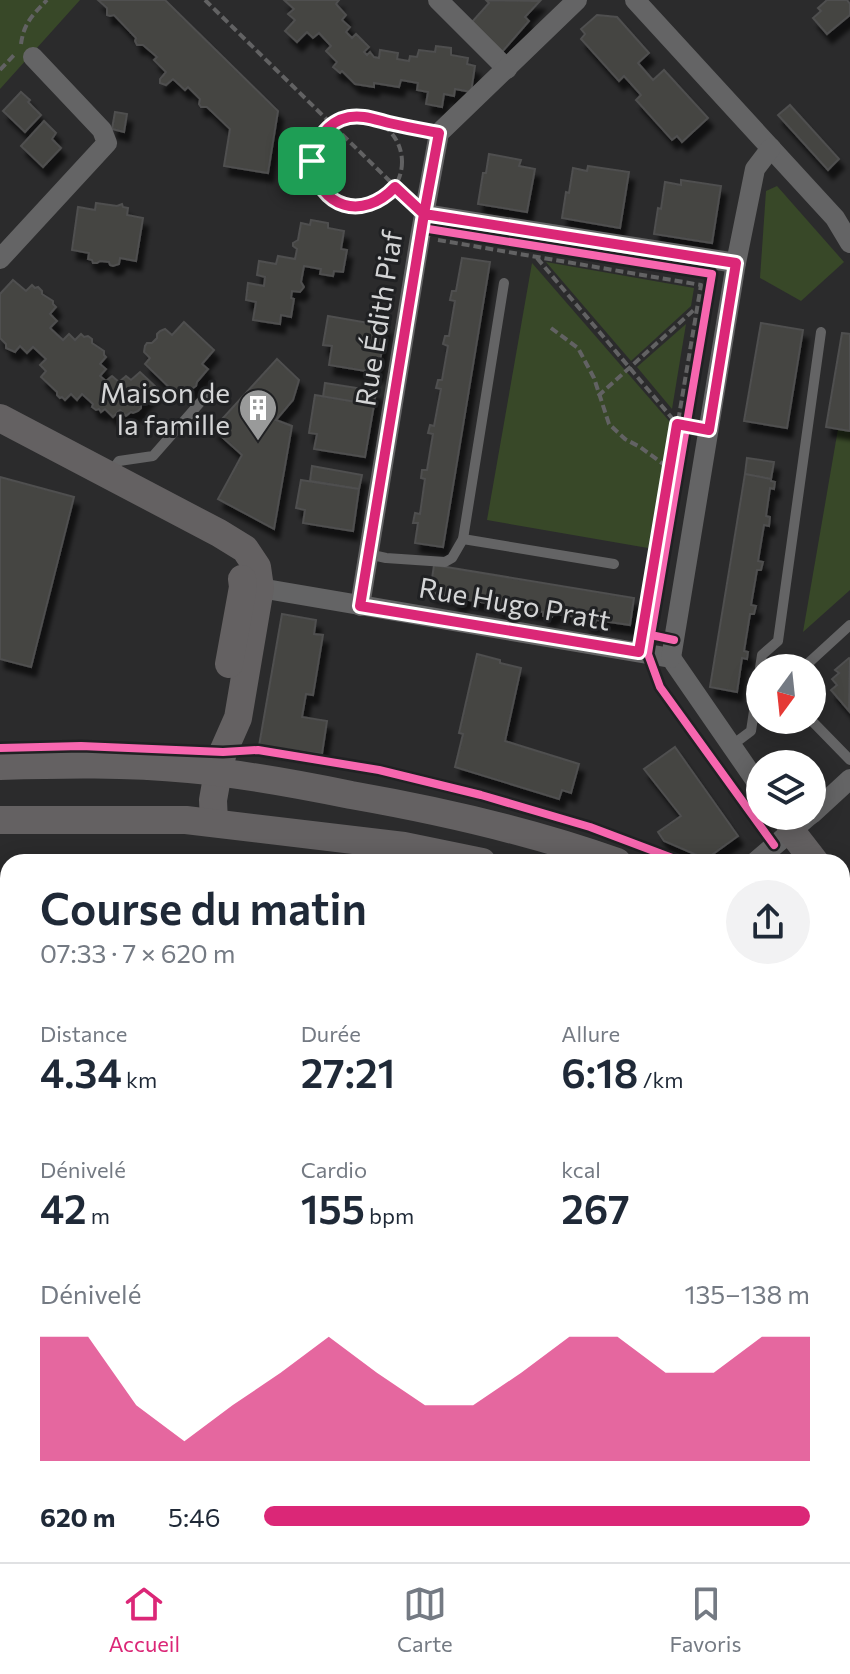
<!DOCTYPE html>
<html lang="fr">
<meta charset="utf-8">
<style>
:root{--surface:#fff;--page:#f2f2f3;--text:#1f2937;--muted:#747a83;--line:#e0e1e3;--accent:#db2777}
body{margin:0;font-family:Commissioner,sans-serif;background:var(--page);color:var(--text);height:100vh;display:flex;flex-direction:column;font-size:30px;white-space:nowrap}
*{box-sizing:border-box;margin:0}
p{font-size:26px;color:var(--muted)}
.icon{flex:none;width:44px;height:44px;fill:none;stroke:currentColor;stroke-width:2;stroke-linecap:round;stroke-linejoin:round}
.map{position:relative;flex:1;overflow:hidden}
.drawer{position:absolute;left:0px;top:854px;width:850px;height:708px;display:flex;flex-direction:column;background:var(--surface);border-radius:24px 24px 0 0;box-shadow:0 4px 20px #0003}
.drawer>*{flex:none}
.needle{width:52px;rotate:195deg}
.tools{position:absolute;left:746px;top:654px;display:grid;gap:16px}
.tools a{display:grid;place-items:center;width:80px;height:80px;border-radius:50%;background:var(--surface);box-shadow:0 4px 20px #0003;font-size:40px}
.pin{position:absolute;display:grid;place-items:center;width:68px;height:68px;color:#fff;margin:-34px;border-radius:16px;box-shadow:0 4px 12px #0006}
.round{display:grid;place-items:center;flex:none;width:84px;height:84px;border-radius:42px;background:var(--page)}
.head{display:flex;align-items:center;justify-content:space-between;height:136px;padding:0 40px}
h1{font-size:44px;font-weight:600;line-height:60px}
.stats{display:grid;grid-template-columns:repeat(3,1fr);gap:12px;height:136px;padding:8px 40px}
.stats div{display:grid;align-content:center}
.stats b{font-size:40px;font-weight:600}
.stats small{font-size:22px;font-weight:400}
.stats p{font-size:22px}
.chart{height:224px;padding:16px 40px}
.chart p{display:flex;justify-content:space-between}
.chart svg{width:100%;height:144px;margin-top:8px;fill:var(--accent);opacity:.7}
ul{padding:0 40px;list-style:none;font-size:26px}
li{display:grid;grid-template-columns:128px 96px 1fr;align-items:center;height:60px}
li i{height:20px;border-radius:10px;background:var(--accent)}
.menu{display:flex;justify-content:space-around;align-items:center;height:112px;border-top:2px solid var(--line);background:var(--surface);font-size:22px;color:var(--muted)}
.menu a{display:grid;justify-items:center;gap:4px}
.menu .selected{color:var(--accent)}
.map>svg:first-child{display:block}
.green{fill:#384828}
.building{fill:#444443;stroke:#4f4f4f;stroke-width:2;filter:url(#shadow)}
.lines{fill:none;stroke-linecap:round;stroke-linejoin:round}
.path{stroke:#626263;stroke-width:4;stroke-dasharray:8 4;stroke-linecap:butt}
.service{stroke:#646465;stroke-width:10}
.minor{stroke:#646465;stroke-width:20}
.secondary{stroke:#646162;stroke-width:28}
.cycleway-casing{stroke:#202123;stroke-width:13}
.cycleway{stroke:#f766af;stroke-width:8}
.route-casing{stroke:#fff;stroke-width:16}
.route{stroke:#db2777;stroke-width:10}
.labels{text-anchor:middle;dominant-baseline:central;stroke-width:6;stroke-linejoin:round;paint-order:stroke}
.street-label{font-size:28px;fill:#d4d5d6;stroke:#202123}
.poi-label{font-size:28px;fill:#d4d5d6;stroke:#202123;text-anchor:end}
</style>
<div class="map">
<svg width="850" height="1562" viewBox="0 0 850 1562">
<defs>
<filter id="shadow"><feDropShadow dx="5" dy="9" stdDeviation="2" flood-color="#0009"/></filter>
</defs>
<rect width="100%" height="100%" fill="#2b2b2c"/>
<g class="green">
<path d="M0,0H80L0,89Z"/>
<path d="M777,186L844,262L801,301L760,278L766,191Z"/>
<path d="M546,262L694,288L691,306L631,361Z"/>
<path d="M532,263L670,422L648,548L487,520Z"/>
<path d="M686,324L672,409L637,367Z"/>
<path d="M838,429L850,431V590L803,632Z"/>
<path d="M8,1175V1554H842V1234L850,1236V1562H0V1180Z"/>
</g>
<g class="building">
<path d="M98,0H165L278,111L268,173L224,166L230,129L207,107H201L199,104L200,99L188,87L185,90L173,79L166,85L160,83V79L166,72L154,60L157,57L143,45H137L135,41L136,38L114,15L110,16L107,15V8Z"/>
<path d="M284,0H339L336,4L346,15L342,20L350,27L346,32L352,38L356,34L369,47L364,52L367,55L370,52L374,57L379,58L380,50L398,53L397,59L409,61L410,56L417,57L419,50L435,52L436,46L451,48V55L468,58L467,64L475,66L471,92L455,89L454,96L444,94L442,107L426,104L428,92L417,90L418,83L401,80L399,87L374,83V87L355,84L342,71L340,73L333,67L337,62L326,51L331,46L319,33L313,38L307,32L297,42L285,31L295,20L288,14L294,9Z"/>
<path d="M486,0L540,1L525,17L529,21L502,52L472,22L489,3Z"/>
<path d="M827,0H847L850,4V15L827,34L813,18L821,11L818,8Z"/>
<path d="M597,15L617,17L649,53L638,63L653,80L664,70L708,118L682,142L677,136L672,140L636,100L641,95L624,76L619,81L581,39L585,34L581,29Z"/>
<path d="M21,92L30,100L28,102L41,115L25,132L3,111Z"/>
<path d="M790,105L839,159L828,170L778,115Z"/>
<path d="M115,112L127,114L124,132L112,129Z"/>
<path d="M44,121L56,133L52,139L61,148L43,167L21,146Z"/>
<path d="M489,154L521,160L519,166L535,169L527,212L478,204L483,173H486Z"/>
<path d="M588,166L629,172L620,228L562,218L566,192L569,193L573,168L587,171Z"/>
<path d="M681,180L721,186L712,243L654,234L658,208L661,209L665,182L681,185Z"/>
<path d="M96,203L117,206L122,204L123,207L128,208L127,215L143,218L136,261L120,258L119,264L113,266L110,265L109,262L100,261L97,263H93L92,260L88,259L89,253L72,250L78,207L95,210Z"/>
<path d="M311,220L328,223V228L344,231L341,249L347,250L343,272L334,271L333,276L320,274L321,269L304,266L301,282L304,287L300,292L292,291L291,298L294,299L291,317L281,315L280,324L253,320L256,302L246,300L248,283L264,286L265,277L257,275L259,261L276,264L278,256L295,259L297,249L293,246V243L298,240L301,223L310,225Z"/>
<path d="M462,258L490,262L443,547L415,543L418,523H413L415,513L420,514L425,479L421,478L422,470H427L433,434L428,433L430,425L434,426L441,389L436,388L438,380H442L448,346L443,344L445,336H449L455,301L450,300L452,291H456Z"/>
<path d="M13,280L26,291L32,285L35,288L38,287L42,291V294L53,301V304L56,307L50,314L57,321L50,328L63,340L69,334L75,340L81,334L84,337L88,336L92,339V343L104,351V355L106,357L100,364L106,369L100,376L106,381L112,376L119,382L126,376L131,380L140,372L157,388L141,404V408L138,411L133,413L131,412L126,416L120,410L113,417L105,409L101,412L99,409L96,410L92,407L93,404L82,394L77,400L71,394L65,400L62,397L60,398L57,395V392L41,377L46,371L40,365L46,359L33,347L27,353L20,346L15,352L6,348V344L0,338V294Z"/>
<path d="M328,316L386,326L378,373L329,365L332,346L323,345Z"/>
<path d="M184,322L214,350L202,364L208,369L197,382L196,386L186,393L180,387L175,393L145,364L150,358L144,352L145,346L147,343H152L157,338V334L160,331L165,329L172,335Z"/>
<path d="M761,323L803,330L787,428L744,421Z"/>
<path d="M842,333L850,334V431L826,427Z"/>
<path d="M277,359L299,380L293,400L276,420L292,426L274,529L218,499L242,455L213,429Z"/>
<path d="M325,383L376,391L374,405L323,397Z"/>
<path d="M315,395L374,405L365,457L314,449L317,434L309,433Z"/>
<path d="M747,458L774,462L771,479L745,474Z"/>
<path d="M312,466L362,475L359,489L310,481Z"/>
<path d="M745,474L771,479V481L775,482L774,489L770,488L766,516L770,517L769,526L764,525L758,561L763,562L761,570H757L751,605L756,606L754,614H750L744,651L748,652L747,659L742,658L737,692L710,687Z"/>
<path d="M0,477L74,497L31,667L0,659Z"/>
<path d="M301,480L359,489L353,531L303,523L305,510L296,508Z"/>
<path d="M434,565L634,598L630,625L596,620L595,624L586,623L587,619L553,613L552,617L543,616V612L507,606L506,610L498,609V605L463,599L462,603L453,602L454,597L430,593Z"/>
<path d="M282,614L316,620L314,634L323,635L313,695L306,694L302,717L327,721L322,754L259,746Z"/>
<path d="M477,654L500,660V663L521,668L505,741L579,764L571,793L562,790L559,799L455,767L463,734L459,733Z"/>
<path d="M849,658L850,659L849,711L831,690L837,685L832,679L839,673L835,670Z"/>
<path d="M675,747L738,836L706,859L664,841L658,832L681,816L644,769Z"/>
<path d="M850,1126V1217L842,1220V1129Z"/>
</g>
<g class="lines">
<g class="path">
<path d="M205,0L409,200"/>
<path d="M21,44C24,22 33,15 47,0"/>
<path d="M0,70L15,54"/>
<circle cx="357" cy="162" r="45"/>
<path d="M379,121L421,130"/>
<path d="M438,240L701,285L642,636"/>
<path d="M537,258L677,424L691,426"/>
<path d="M551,328L578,348L594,378L609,424L625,439L640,447L670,469"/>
<path d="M598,396L695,309"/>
<path d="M0,1219L8,1214"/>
<path d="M842,1240L850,1242"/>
<path d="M0,1377L8,1373"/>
<path d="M842,1535L850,1544"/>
<path d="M573,1554L577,1562"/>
<path d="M172,1562V1554"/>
<path d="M554,1562L558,1554"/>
<path d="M659,1562L677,1554"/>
</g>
<g class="service">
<path d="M109,475L119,461L153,456L205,397"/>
<path d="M463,539L614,564"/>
<path d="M368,554L386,558L445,562L452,558L463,539L504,283"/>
<path d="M760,668L762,655L778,641L821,332"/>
<path d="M803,668L850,625"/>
<path d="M811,720L850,760"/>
<path d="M731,746L751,731L760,671"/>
<path d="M0,927L8,935"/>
<path d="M842,1055L850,1057"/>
<path d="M0,1157L8,1148"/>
</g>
<g class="minor">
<path d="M438,0L507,69"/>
<path d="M635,0L835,218L850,243"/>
<path d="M424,214L736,263"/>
<path d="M0,259L107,143L102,130L33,57"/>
<path d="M246,587L260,588L671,658L760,787"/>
<path d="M360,606L420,237L439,133L577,0"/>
<path d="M671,658L736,263L755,169L771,148"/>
<path d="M812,814L850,779"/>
<path d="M755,862L809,816"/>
</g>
<g class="secondary">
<path d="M0,418L219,533L245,549L257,567L260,588L238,718L223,752L218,772L213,800L214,823"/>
<path d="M229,664L243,587L242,579"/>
<path d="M0,766C63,764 126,763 189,769C244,774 297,784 351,795C442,811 531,831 617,862"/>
<path d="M0,820H186L404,846L482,862"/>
<path d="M791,831L815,862"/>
<path d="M842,894L850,903"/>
<path d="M842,950L850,954"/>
<path d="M842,977L850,980"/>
</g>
<g class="cycleway-casing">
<g id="cycleway">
<path d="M422,228L712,274L651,635L674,640"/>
<path d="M651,635L648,654L660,687L774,845"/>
<path d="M0,748L81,746L223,752L258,750L379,770L481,795L590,827L683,862"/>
</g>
</g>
<use href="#cycleway" class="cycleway"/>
</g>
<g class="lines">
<g class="route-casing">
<path id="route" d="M312,161C319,209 363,221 395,187L424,214L360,606L639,652L677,424L709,430L736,263L424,214L439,133C423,130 406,127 389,123C381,121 372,118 364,117C334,113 316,135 312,161"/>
</g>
<use href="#route" class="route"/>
</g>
<defs>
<g id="building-pin" transform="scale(2)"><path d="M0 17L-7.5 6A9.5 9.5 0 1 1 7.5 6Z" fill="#999a9a" stroke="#202123"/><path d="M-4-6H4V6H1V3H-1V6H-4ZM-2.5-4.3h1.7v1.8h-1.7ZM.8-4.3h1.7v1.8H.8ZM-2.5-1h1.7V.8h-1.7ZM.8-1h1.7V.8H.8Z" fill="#fff"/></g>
</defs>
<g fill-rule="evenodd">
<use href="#building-pin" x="258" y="408"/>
</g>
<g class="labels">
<g class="street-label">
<text transform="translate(378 318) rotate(-81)">Rue Édith Piaf</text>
<text transform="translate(515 603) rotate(10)">Rue Hugo Pratt</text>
</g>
<g class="poi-label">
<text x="230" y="392">Maison de<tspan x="230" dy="32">la famille</tspan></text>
</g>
</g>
</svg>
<div class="tools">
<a><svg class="needle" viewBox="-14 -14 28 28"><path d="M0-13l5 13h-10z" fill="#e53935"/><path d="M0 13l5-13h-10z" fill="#747a83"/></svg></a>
<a><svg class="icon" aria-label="layers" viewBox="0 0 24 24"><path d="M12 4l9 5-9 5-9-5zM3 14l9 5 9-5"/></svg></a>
</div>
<div class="pin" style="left:312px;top:161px;background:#1e9e55"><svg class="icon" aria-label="arrive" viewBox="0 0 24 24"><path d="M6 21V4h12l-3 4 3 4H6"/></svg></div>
<section class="drawer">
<div class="head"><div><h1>Course du matin</h1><p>07:33 · 7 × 620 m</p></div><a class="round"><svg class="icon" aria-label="share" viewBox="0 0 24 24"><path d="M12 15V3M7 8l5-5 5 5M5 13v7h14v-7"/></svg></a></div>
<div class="stats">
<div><p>Distance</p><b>4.34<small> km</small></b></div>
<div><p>Durée</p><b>27:21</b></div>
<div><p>Allure</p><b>6:18<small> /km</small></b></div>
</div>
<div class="stats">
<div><p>Dénivelé</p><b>42<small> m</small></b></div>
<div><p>Cardio</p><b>155<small> bpm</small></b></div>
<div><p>kcal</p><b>267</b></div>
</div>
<div class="chart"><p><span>Dénivelé</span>135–138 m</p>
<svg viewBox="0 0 160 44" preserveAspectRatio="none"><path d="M0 44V6L10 6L20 27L30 38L40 27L50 17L60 6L70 17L80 27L90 27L100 17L110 6L120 6L130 17L140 17L150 6L160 6V44z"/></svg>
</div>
<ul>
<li><b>620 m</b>5:46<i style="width:100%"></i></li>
</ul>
</section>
</div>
<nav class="menu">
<a class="selected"><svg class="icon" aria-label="home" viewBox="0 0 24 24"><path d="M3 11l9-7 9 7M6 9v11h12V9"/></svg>Accueil</a>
<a><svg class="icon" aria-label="map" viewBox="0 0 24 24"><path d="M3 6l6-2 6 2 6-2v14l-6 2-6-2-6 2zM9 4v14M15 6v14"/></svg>Carte</a>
<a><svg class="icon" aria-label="saved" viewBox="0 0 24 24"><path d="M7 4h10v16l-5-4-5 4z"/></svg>Favoris</a>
</nav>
